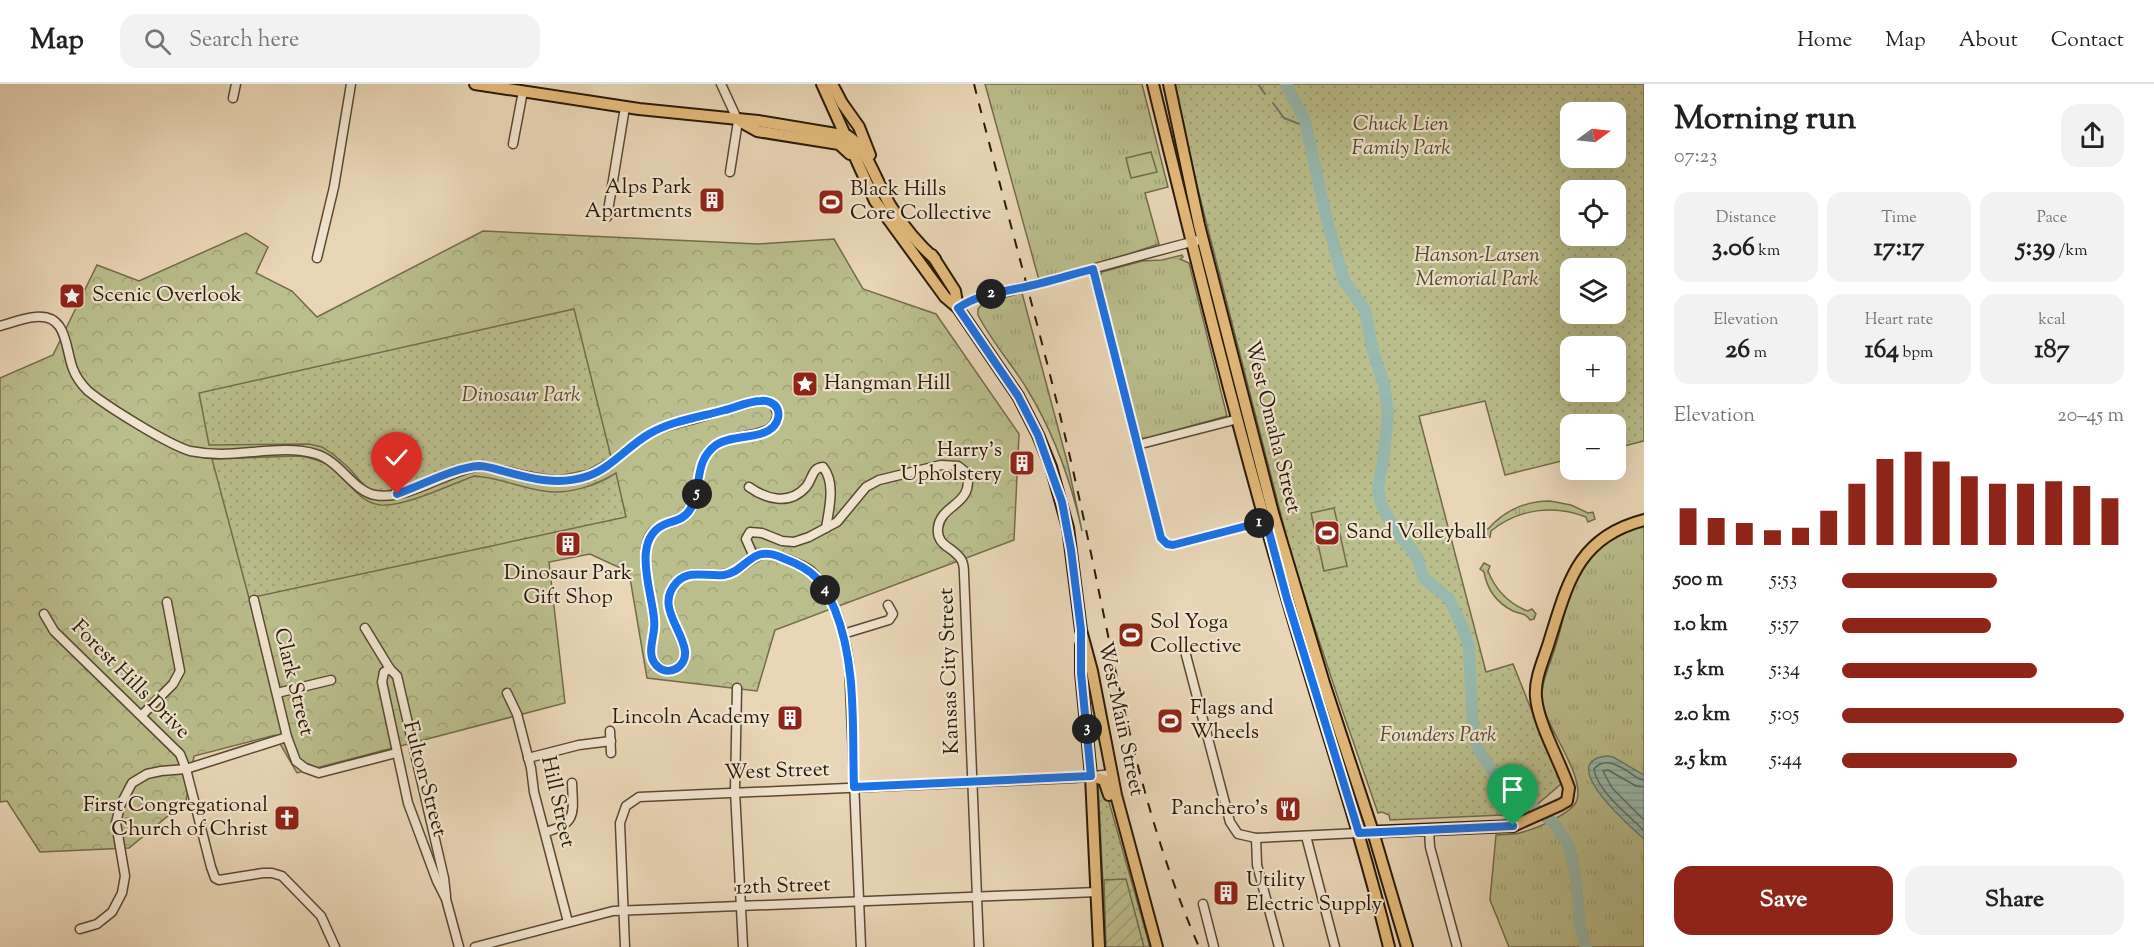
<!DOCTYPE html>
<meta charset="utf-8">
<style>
:root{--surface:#fff;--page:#f2f2f2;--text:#222;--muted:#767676;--line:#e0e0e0;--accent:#8f2418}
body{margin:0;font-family:"Sorts Mill Goudy",serif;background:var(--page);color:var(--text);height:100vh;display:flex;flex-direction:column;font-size:22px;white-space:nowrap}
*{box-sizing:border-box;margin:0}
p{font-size:20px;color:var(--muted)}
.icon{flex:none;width:33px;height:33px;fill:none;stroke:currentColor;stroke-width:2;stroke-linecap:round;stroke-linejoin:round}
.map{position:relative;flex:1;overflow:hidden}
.drawer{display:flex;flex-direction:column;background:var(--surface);width:510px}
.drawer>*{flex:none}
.needle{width:39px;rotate:75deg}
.fabs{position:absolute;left:1560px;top:18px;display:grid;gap:12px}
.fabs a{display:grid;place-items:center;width:66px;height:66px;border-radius:12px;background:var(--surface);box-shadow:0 6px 24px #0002;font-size:30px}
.pin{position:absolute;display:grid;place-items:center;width:51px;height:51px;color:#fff;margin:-62px -26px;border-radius:50% 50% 50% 0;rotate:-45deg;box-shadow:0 0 6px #0007}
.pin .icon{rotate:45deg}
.km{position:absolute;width:30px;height:30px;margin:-15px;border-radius:50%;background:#222;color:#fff;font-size:16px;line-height:30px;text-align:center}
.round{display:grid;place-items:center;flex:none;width:63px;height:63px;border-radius:18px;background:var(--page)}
.head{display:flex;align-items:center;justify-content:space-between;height:102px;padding:0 30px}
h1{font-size:33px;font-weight:700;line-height:45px}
.figures{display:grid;grid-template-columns:repeat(3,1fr);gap:9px;height:102px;padding:6px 30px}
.figures div{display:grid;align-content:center;border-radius:15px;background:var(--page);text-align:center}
.figures b{font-size:26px;font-weight:700}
.figures small{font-size:16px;font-weight:400}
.figures p{font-size:16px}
.chart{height:168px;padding:12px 30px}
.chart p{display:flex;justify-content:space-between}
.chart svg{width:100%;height:108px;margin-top:6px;stroke:var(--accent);stroke-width:6}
.primary-button{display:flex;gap:12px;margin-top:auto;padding:12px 30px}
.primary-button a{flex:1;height:69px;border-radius:18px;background:var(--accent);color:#fff;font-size:24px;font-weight:700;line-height:69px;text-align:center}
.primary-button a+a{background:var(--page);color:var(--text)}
ul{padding:0 30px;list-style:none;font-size:20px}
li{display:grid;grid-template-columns:96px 72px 1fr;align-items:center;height:45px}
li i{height:15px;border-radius:8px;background:var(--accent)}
header{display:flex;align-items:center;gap:36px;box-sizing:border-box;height:84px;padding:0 30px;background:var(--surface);border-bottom:2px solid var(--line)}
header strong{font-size:28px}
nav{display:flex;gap:33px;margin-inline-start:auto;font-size:21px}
.search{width:420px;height:54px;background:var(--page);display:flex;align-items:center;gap:15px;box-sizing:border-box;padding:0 21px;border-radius:18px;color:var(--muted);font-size:22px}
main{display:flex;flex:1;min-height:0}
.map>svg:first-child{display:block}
.grass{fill:url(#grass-tufts);stroke:#726c4a;stroke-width:1.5}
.forest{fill:url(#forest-crowns);stroke:#726c4a;stroke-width:1.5}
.park{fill:url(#park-dots);stroke:#726c4a;stroke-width:1.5;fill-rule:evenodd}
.garden{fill:url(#garden-furrows);stroke:#726c4a;stroke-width:1.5}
.pitch{fill:#babd8c;stroke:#726c4a;stroke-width:1.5}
.water{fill:url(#water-rules);stroke:#6b796c;stroke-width:1.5}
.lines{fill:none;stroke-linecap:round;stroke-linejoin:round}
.shore{stroke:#606a5b;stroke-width:1.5}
.stream{stroke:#6b796c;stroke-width:2}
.river{stroke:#97b9ae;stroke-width:12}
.minor-casing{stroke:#5a4934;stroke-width:11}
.major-casing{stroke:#2a1a08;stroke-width:14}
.minor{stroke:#f1e4d0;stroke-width:8}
.major{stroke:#e4bb7c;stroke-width:10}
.rail{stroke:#2a1a08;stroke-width:2;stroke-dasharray:10 10;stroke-linecap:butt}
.route-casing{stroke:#fff;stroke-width:12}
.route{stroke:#1a73e8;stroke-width:8}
.labels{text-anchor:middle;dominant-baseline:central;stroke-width:4.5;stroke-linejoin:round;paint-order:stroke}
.park-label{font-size:21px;font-style:italic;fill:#554b30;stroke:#f1e4d0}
.poi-label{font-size:21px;fill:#2a1a08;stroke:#f1e4d0;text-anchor:start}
.street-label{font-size:21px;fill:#2a1a08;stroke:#f1e4d0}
</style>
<header>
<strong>Map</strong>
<div class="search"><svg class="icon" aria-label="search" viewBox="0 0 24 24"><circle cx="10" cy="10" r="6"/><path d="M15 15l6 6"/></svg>Search here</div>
<nav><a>Home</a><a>Map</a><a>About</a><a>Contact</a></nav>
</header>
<main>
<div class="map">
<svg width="1644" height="863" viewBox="0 0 1644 863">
<defs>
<pattern id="grass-tufts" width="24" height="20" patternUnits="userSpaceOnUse" patternTransform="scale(1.5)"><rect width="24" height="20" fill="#babd8c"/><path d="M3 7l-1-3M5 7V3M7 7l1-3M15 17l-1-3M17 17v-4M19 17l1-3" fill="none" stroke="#a0a277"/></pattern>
<pattern id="forest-crowns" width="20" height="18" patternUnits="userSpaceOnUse" patternTransform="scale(1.5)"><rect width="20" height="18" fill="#babd8c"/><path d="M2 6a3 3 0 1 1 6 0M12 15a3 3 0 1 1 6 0" fill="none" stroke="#a0a277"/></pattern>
<pattern id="park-dots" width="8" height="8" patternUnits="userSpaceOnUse" patternTransform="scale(1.5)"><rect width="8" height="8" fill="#babd8c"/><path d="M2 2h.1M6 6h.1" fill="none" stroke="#a0a277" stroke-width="1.8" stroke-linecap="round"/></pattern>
<pattern id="garden-furrows" width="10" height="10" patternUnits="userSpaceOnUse" patternTransform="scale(1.5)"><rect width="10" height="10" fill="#babd8c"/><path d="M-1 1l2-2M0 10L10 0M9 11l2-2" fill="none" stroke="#a0a277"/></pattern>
<pattern id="water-rules" width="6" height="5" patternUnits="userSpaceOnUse" patternTransform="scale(1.5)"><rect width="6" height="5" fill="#97b9ae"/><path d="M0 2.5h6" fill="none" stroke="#829e94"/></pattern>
</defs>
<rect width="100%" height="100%" fill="#e9d6b7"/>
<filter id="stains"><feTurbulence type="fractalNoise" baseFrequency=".00333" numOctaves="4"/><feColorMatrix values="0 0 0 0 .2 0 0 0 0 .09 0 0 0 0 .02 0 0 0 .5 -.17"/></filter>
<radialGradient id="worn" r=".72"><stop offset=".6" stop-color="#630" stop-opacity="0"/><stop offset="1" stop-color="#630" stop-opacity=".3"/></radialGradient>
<g class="grass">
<path d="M985,0H1142L1168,103L1145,109L1159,160L1098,180L1039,196Z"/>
<path d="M1182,171L1183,173L1180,175L1189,179L1227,332L1144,355L1138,350L1099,193L1102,188L1142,177L1162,176Z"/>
<path d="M1022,209L1068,381L1082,447C1071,397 1054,349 1027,305C1012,280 991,257 978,231V225L983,219Z"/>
<path d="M1550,417L1571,421L1588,429L1593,428L1595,435L1588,438L1586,433C1554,420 1518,425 1491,447L1490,453L1485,454L1482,451V445H1488C1505,426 1525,417 1550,417Z"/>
<path d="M1644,441V863H1509L1490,816L1496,751C1505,750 1515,751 1523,748C1537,744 1573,729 1577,716C1584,691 1550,648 1543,623C1539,604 1547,588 1553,570C1561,549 1564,526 1571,504C1582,471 1613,451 1644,441Z"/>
<path d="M1484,479L1490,482L1488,487C1495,505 1507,518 1525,526L1528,527L1532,525L1536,530L1534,535L1530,536C1526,529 1520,530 1513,527C1497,519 1487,505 1484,488L1480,485Z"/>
</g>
<path class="forest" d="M483,147L758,160L834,155L863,205L936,230L1019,350L1014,456L775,546L757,607L647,594L629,488L590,470L549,478L565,619L297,689L275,651L194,672L186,717L129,764L40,768L7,717L0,718V294L53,271L97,181L139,197L246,149L268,163L256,189L292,207L317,233Z"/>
<g class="park">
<path d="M1171,0H1644V357L1616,364V340H1570V375L1505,391L1485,317L1419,332L1486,588L1513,580L1561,700L1526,730L1390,736L1389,731L1382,728L1378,729L1339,617L1293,478ZM1570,28H1616V74H1570ZM1570,106H1616V152H1570ZM1570,184H1616V230H1570ZM1570,262H1616V308H1570Z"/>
<path d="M574,225L611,373L588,386L557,392L518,386L492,379L471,378L409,401L377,410L368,406L349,384L334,371L322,363L309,360L209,361L199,309Z"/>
<path d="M299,372C332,377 334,386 356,408C363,415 371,420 380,421C404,423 450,401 474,392C498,393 520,404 544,407C567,411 596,402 616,389L626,433L249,514L212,375Z"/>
<path d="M1098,698L1104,700L1150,863H1106Z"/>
</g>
<path class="garden" d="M1126,795L1144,863H1106L1104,796Z"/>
<g class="pitch">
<path d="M1151,68L1157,88L1131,94L1126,74Z"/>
<path d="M1334,424L1347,482L1324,487L1311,429Z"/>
</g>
<path class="water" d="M1607,672L1613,673L1644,691V755C1631,743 1554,677 1607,672Z"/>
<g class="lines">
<g class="shore">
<path d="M1644,696L1639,695C1626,686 1607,670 1594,685C1597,707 1629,731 1644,747"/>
<path d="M1644,703L1636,702L1608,686L1603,687L1612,704L1644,736"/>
</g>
<g class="stream">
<path d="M1258,0L1265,10"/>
<path d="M1273,19L1284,34L1307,43"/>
</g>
<path class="river" d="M1286,0L1305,37L1327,137L1344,197L1365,226L1373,267L1384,301L1388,328L1384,370L1378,404L1381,420L1391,439L1417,473L1424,494L1449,515L1462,542L1469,563L1472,630L1475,656L1480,668L1501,699L1554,739L1568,760L1575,787L1580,841L1586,863"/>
<g class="minor-casing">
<g id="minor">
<path d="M721,0L738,37L730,88"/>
<path d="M233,14L236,0"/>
<path d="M513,60L523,7"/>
<path d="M607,133L625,23"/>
<path d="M317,174L334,103L351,0"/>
<path d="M1093,185L1161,454L1167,460L1173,461L1266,437"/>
<path d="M958,224C982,207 1010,207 1037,200C1093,185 1148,169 1203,155"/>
<path d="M0,242C11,239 23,234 35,233C68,229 65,265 73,285C76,293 82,301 88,307C108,323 167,360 190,367C200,369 211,370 221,370C251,370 288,361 316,370C340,377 353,407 375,411C406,417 444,389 475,383C485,381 495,385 506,387C532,394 555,400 581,394C608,387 626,363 649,350C665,341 684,338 701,333C720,328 739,321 758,317H768L774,321L778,331L774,341L769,345C750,355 727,350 710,366C693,384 704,412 688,429C677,442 654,437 648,456C639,482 654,514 654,541C654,552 649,563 652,573C654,579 658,583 664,586C668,587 673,587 677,584C706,570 644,519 681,495C696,485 714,494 730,489C743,486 751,471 765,470C772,469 780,473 787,475C795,479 804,481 811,487C833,507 845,550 849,578L861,863"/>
<path d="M1137,361L1238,335"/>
<path d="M749,403C766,415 789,422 806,403C813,395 811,384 823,383C836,399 829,425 826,444"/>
<path d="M754,473L746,455L750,448L762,449L782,457L794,458L809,453L837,438L866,403L879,396L941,381L958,382L967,389C974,422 941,419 938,444C936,463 955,463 962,477C964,481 964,486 964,490L979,863"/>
<path d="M254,516L287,653L296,677L305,684L319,689L396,669"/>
<path d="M44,530L54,547L180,670L186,685L211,783L215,794L219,796L263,789H272L282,792L321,832L335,863"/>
<path d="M365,544L390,585L397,592L444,794L446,812"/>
<path d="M843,550L889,536L893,530L888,521"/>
<path d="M1186,571L1230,738L1238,750L1256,754L1359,749"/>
<path d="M390,585L384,588L382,598L408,719L437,797L446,815L459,863"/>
<path d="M737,604L735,707L743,863"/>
<path d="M277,609L331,596"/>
<path d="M507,609L517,630L531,684L534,708L568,838"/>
<path d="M142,631L173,600L180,587L167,518"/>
<path d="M610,647L611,669"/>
<path d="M528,674L579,661L611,657"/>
<path d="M1429,746L1430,763L1457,863"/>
<path d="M545,748C578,740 573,728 572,699"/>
<path d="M1306,752L1335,863"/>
<path d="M1256,754L1257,781L1279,863"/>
<path d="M1203,820L1214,863"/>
<path d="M80,845L97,840L112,828L122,809L125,792L116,739L120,722L132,699L147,690L161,687L186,685L287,653"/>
<path d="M475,863L613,827L1097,808"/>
<path d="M625,863L620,739L626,722L639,713L1075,694L1112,690"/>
</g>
</g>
<g class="major-casing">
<g id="major">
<path d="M475,0L639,25L758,37L848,52C867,63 879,105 892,124C904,143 918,160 935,175"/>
<path d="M822,0L875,117L945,213L958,224L1018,312L1038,351L1051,383L1068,444L1081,546L1092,587L1116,711L1157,863"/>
<path d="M832,0L842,19L859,43L870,71"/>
<path d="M1153,0C1195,172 1237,344 1287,514C1321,631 1360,745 1389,863"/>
<path d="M1169,0L1199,141L1273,429L1324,599L1373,748L1407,863"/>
<path d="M741,38L757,47L839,60L850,70"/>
<path d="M932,171L955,207L958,224"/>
<path d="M1081,561V589L1091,692L1099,863"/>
<path d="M1091,692L1104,696L1109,711"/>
<path d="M1368,748L1513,742L1560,721L1567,717L1569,704C1560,677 1538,640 1536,613C1534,594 1545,573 1550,555C1568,498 1578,453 1644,436"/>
</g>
</g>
<use href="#minor" class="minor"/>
<use href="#major" class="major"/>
<path class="rail" d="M974,0C1008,135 1047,269 1077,404C1112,561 1134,714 1199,863"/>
</g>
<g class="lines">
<g class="route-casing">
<path id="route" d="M397,410C420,402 456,383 479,382C487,382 495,385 503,387C531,395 560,402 588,392C611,384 628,362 649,350C671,337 700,333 725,326C737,323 749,317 761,317C767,316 774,319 777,324C780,330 778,337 774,342C762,356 732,350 716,361C694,377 702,401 692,422C687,433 679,436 668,439C632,451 649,499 653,527C654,533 655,539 654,545C653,557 647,571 656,581C668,594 687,583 685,567C682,544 655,521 677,498C690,485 708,493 724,491C738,489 744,478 756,472C766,467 776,471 785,475C814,486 823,497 835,526C857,581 852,645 854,703L1091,692L1081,589V546L1071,466L1062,418L1038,351L1018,312L958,224C979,210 1001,208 1025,203C1048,198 1070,191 1093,185L1161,454L1167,460L1173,461L1266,437L1287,515L1359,749L1513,742"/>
</g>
<use href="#route" class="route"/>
</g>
<defs>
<g id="building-square" transform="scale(1.35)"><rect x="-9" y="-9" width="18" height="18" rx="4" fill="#8f2418" stroke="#f1e4d0"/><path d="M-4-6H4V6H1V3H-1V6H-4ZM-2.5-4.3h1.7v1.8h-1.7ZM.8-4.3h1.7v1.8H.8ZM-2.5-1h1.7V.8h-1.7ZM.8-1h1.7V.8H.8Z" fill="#fff"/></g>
<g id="stadium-square" transform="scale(1.35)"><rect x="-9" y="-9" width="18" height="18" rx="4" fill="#8f2418" stroke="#f1e4d0"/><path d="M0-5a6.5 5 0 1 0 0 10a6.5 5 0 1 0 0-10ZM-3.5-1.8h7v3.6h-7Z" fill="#fff"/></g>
<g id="sight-square" transform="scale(1.35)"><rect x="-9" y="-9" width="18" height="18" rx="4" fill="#8f2418" stroke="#f1e4d0"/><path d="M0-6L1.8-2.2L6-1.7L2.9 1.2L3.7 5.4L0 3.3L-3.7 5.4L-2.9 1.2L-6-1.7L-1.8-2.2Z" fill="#fff"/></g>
<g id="restaurant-square" transform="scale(1.35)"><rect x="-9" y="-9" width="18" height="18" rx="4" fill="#8f2418" stroke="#f1e4d0"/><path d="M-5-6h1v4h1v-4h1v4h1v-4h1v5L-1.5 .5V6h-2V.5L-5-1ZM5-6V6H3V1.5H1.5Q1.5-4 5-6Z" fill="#fff"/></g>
<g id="church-square" transform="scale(1.35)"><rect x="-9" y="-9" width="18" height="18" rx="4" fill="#8f2418" stroke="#f1e4d0"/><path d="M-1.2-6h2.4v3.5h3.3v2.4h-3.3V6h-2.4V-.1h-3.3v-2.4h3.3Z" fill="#fff"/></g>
</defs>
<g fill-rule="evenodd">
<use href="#building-square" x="712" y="116"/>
<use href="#stadium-square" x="831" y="118"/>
<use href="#sight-square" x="72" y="212"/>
<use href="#sight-square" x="805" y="300"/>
<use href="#building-square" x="1022" y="379"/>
<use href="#stadium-square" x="1327" y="449"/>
<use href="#building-square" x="568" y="460"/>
<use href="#stadium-square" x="1131" y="551"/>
<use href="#building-square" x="790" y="634"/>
<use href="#stadium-square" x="1170" y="637"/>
<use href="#restaurant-square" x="1288" y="725"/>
<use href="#church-square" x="287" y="734"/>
<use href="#building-square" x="1226" y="809"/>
</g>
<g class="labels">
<g class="park-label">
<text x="1401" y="41">Chuck Lien<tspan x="1401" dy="24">Family Park</tspan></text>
<text x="1477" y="172">Hanson-Larsen<tspan x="1477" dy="24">Memorial Park</tspan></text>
<text x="521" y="312">Dinosaur Park</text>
<text x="1438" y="652">Founders Park</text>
</g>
<g class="poi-label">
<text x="692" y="104" text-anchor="end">Alps Park<tspan x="692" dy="24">Apartments</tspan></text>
<text x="850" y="106">Black Hills<tspan x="850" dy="24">Core Collective</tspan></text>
<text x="92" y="212">Scenic Overlook</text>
<text x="824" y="300">Hangman Hill</text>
<text x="1002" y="367" text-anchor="end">Harry's<tspan x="1002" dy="24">Upholstery</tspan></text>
<text x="1346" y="449">Sand Volleyball</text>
<text x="568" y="490" text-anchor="middle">Dinosaur Park<tspan x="568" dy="24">Gift Shop</tspan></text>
<text x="1150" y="539">Sol Yoga<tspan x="1150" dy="24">Collective</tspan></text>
<text x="1190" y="625">Flags and<tspan x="1190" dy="24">Wheels</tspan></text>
<text x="770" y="634" text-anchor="end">Lincoln Academy</text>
<text x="268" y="722" text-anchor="end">First Congregational<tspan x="268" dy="24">Church of Christ</tspan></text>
<text x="1268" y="725" text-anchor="end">Panchero's</text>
<text x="1246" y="797">Utility<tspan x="1246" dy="24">Electric Supply</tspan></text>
</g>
<g class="street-label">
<text transform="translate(1272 343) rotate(76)">West Omaha Street</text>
<text transform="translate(950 587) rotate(-92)">Kansas City Street</text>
<text transform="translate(130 596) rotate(45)">Forest Hills Drive</text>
<text transform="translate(293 598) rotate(76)">Clark Street</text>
<text transform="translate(1120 635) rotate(78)">West Main Street</text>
<text transform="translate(777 688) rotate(-2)">West Street</text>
<text transform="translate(424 695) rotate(75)">Fulton Street</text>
<text transform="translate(557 718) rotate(77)">Hill Street</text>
<text transform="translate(783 803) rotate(-2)">12th Street</text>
</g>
</g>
<rect width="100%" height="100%" filter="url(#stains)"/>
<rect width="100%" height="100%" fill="url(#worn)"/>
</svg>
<div class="fabs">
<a><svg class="needle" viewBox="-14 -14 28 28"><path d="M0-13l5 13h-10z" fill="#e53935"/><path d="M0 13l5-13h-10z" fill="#767676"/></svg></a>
<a><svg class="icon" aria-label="locate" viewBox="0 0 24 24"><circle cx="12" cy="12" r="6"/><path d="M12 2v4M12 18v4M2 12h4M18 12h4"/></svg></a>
<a><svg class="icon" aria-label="layers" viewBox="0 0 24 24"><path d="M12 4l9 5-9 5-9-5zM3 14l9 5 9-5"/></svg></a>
<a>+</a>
<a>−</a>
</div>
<div class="pin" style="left:1513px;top:742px;background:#1e9e55"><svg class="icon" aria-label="arrive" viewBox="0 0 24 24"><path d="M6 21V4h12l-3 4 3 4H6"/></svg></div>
<div class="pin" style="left:397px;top:410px;background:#d93025"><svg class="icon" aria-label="check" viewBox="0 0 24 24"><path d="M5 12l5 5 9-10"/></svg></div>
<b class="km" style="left:1259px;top:439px">1</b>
<b class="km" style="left:991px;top:210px">2</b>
<b class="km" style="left:1087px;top:645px">3</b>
<b class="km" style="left:825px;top:506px">4</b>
<b class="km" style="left:697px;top:410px">5</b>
</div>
<section class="drawer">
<div class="head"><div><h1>Morning run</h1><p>07:23</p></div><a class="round"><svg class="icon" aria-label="share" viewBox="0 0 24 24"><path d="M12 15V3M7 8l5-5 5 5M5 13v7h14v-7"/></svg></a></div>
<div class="figures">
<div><p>Distance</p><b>3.06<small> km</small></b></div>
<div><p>Time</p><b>17:17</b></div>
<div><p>Pace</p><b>5:39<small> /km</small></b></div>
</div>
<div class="figures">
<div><p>Elevation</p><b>26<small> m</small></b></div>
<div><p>Heart rate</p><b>164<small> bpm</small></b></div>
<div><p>kcal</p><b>187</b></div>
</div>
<div class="chart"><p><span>Elevation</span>20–45 m</p>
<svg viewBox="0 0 160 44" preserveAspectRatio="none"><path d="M5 44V29M15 44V33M25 44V35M35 44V38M45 44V37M55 44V30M65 44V19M75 44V9M85 44V6M95 44V10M105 44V16M115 44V19M125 44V19M135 44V18M145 44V20M155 44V25"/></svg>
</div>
<ul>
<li><b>500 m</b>5:53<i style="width:55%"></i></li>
<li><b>1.0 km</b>5:57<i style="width:53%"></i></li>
<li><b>1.5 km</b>5:34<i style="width:69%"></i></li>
<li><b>2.0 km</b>5:05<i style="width:100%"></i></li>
<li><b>2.5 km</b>5:44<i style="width:62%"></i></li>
</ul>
<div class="primary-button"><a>Save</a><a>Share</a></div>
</section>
</main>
